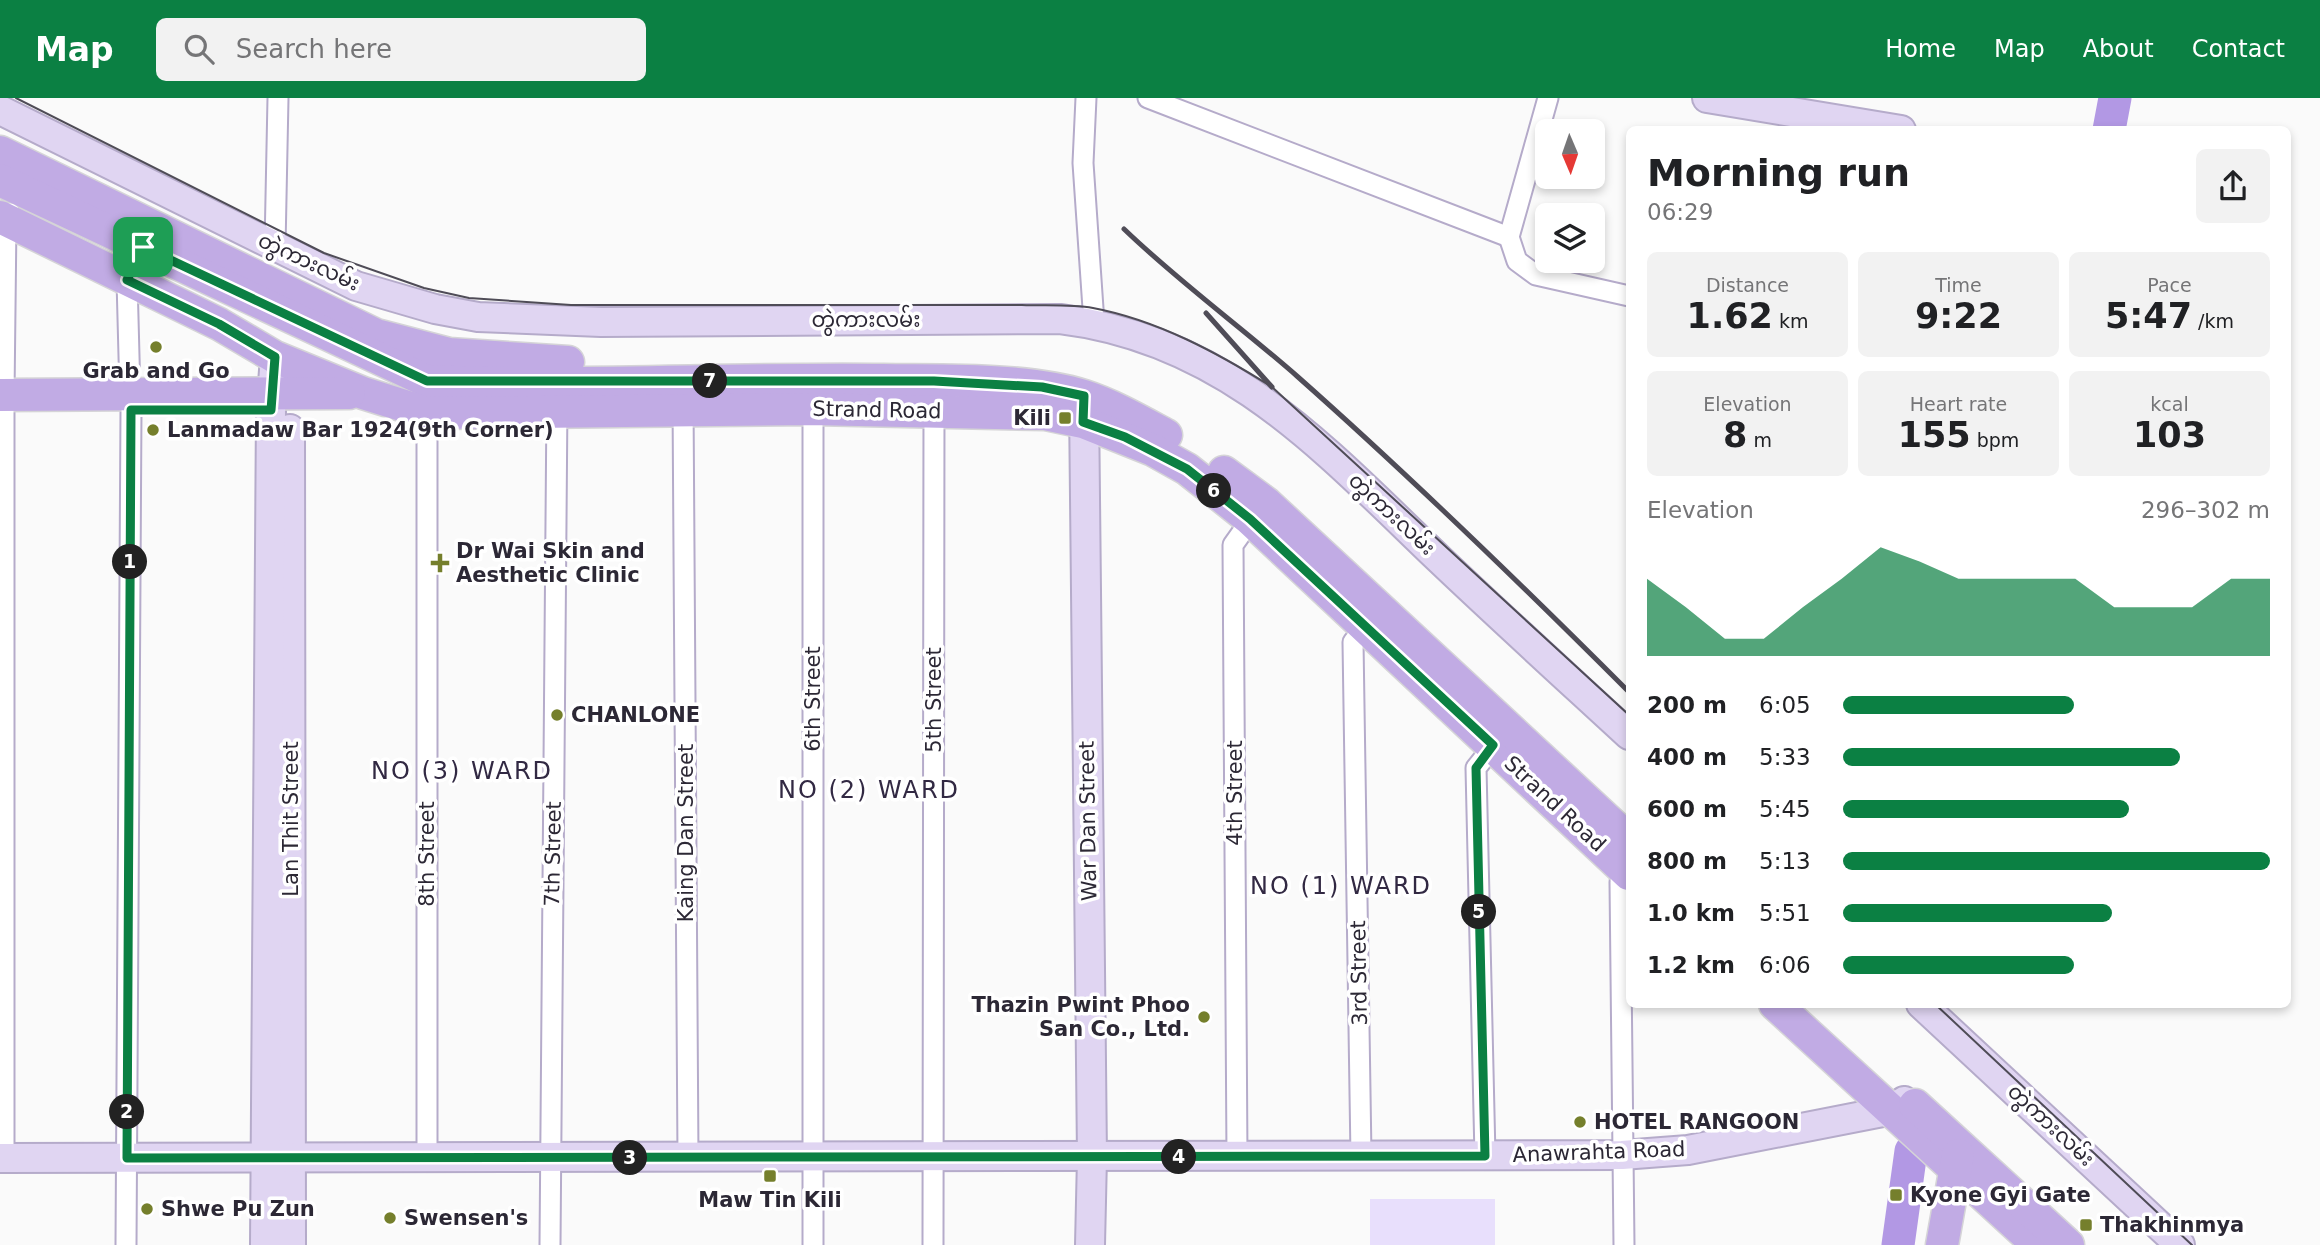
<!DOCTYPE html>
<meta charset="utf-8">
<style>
:root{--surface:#fff;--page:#f2f2f2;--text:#202124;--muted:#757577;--accent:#0b8043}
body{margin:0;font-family:"DejaVu Sans","Noto Sans Myanmar",sans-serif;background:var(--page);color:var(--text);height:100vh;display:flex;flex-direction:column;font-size:26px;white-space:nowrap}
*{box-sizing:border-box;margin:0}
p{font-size:23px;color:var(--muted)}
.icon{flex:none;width:38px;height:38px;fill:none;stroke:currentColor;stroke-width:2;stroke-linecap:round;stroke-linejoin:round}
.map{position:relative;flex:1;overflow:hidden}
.side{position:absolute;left:1626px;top:28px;width:665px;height:882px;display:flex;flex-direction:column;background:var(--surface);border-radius:10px;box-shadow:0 4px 10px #0003}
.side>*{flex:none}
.needle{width:46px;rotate:178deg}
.buttons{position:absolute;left:1535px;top:21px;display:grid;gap:14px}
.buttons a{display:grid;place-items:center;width:70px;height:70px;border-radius:10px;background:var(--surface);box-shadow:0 4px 10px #0003;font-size:35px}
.pin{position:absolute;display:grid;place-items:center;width:60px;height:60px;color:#fff;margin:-30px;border-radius:14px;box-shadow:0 4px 10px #0006}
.km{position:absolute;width:35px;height:35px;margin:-18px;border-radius:50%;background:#222;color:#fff;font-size:19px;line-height:35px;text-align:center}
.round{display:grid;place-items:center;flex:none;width:74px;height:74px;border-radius:10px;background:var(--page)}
.overview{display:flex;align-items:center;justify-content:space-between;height:119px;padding:0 21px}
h1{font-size:38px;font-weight:700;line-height:52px}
.figures{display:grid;grid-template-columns:repeat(3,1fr);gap:10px;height:119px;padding:7px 21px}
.figures div{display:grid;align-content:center;border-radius:10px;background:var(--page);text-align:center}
.figures b{font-size:35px;font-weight:700}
.figures small{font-size:19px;font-weight:400}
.figures p{font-size:19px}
.chart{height:196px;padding:14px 21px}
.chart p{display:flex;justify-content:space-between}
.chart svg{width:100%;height:126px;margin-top:7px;fill:var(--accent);opacity:.7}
ul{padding:0 21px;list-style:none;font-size:23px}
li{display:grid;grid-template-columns:112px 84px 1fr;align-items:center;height:52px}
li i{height:18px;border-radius:9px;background:var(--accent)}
header{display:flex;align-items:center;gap:42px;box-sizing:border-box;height:98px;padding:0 35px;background:var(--accent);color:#fff}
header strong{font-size:33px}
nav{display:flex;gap:38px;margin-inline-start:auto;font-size:24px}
.search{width:490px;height:63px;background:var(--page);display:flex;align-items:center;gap:18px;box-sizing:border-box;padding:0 24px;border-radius:10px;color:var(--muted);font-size:26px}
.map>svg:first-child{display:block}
.green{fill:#e8dffc}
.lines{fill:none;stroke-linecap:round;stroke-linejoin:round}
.river{stroke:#b298e4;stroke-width:33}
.street-casing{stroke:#b5abca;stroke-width:23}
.secondary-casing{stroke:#b5abca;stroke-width:32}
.primary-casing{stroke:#d5d4d7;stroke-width:35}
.street{stroke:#fff;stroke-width:19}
.secondary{stroke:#e0d5f2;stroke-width:28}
.primary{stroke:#c1abe4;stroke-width:32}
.tram{stroke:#4f4c57;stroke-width:2}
.rail{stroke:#4f4c57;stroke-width:5}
.route-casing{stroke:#fff;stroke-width:14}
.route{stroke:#0b8043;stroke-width:9}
.poi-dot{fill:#757f2c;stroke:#fff;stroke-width:2.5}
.labels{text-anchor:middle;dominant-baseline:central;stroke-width:7;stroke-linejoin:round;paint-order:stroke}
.street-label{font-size:21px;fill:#2c2835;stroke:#fff}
.poi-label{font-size:21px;font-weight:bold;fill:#2c2835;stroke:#fff;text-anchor:start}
.quarter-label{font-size:24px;letter-spacing:2px;fill:#322943;stroke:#fff}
</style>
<header>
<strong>Map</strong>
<div class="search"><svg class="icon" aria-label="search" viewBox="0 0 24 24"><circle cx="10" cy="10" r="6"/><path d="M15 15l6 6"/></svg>Search here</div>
<nav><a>Home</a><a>Map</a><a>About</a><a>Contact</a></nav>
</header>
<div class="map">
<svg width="2320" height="1147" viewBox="0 0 2320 1147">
<rect width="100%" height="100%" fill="#fafafa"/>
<rect class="green" x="1370" y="1101" width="125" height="46"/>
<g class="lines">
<g class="river">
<path d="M2109,32L2115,0"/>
<path d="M1898,1147L1911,1053"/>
</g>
<g class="street-casing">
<g id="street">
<path d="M1086,0L1083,65L1094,225"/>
<path d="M1148,0L1509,139"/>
<path d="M1548,0L1509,139L1517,163L1536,177L1629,198"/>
<path d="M275,149L278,0"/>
<path d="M130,296L127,182L143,150"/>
<path d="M4,297L6,123L10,115"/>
<path d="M683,302L688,1060"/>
<path d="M1361,1058L1353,544L1371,522"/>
<path d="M1485,1058L1476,670L1500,640"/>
<path d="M1237,1059L1233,447L1255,416"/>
<path d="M4,1060V311"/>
<path d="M427,1061V305"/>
<path d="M126,1147L131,312"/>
<path d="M550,1147L557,303"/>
<path d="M813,1147V301"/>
<path d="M933,1147L934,305"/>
<path d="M1624,1147L1620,784L1629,770"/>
</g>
</g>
<g class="secondary-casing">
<g id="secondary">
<path d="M1707,0L1901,32"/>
<path d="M0,12L356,188L435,211L478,219L601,224L1060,221C1226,241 1324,351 1438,460C1501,520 1565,578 1629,637"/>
<path d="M1084,305L1092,1059L1090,1147"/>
<path d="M290,331L291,1147"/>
<path d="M1921,906L2180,1147"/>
<path d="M0,1060L1622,1057L1688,1052L1893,1012L1904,1003"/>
<path d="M265,1147L271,312L275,259"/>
</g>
</g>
<g class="primary-casing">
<g id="primary">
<path d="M0,54L376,237L449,256L568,264"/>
<path d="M0,82L427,283C579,289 731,280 883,282C944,283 1027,280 1084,298C1112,307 1140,323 1166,337"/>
<path d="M0,119L219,226L275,259L363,295L427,315L813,311L1045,316L1083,324L1153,352L1187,371L1250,421L1629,776"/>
<path d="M0,297L349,295"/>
<path d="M1224,374L1266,405L1629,742"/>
<path d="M1775,906L2038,1147"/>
<path d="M1915,1007L2068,1147"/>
<path d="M1942,1147L1958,1057"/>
</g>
</g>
<use href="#street" class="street"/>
<use href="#secondary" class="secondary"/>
<use href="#primary" class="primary"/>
<g class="tram">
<path d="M16,0L324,155L424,190L469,200L571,207H1022C1045,208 1071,206 1093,210C1157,222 1218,255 1272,289L1629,617"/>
<path d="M1935,906L2192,1147"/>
</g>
<g class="rail">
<path d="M1124,131C1179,184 1240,228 1298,279C1412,380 1521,486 1629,594"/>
<path d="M1206,215L1272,289"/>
</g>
</g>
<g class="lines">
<g class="route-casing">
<path id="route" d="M143,149L427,283H934L1042,289L1084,298L1083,324L1125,339L1187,371L1250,421L1493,647L1476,670L1485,1058L127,1060L131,312H271L275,259L219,226L127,182Z"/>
</g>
<use href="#route" class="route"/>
</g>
<g class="poi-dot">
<circle cx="156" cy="249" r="7"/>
<rect x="1058" y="313" width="14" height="14" rx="3.5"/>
<circle cx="153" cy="332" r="7"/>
<path d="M436.5 454.5h7v7h7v7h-7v7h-7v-7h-7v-7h7z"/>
<circle cx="557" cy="617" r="7"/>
<circle cx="1204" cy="919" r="7"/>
<circle cx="1580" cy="1024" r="7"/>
<rect x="763" y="1071" width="14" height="14" rx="3.5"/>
<rect x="1889" y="1090" width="14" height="14" rx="3.5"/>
<circle cx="147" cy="1111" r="7"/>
<circle cx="390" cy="1120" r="7"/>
<rect x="2079" y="1120" width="14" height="14" rx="3.5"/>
</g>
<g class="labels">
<g class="street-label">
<text transform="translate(309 164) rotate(25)">တွဲကားလမ်း</text>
<text x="866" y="222">တွဲကားလမ်း</text>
<text transform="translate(877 312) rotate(1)">Strand Road</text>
<text transform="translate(1392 416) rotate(43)">တွဲကားလမ်း</text>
<text transform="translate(813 601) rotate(-90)">6th Street</text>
<text transform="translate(934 602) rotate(-90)">5th Street</text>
<text transform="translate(1235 695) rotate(-90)">4th Street</text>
<text transform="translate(1555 706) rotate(43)">Strand Road</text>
<text transform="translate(291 721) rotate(-90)">Lan Thit Street</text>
<text transform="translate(1088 723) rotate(-91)">War Dan Street</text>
<text transform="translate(686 735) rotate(-90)">Kaing Dan Street</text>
<text transform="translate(427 756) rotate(-90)">8th Street</text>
<text transform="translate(553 756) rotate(-89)">7th Street</text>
<text transform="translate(1359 875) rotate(-91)">3rd Street</text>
<text transform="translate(2051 1027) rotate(43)">တွဲကားလမ်း</text>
<text transform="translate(1599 1054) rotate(-2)">Anawrahta Road</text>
</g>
<g class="poi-label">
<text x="156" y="273" text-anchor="middle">Grab and Go</text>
<text x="1051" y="320" text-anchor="end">Kili</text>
<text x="167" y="332">Lanmadaw Bar 1924(9th Corner)</text>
<text x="456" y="453">Dr Wai Skin and<tspan x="456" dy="24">Aesthetic Clinic</tspan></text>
<text x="571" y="617">CHANLONE</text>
<text x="1190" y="907" text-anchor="end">Thazin Pwint Phoo<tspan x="1190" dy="24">San Co., Ltd.</tspan></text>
<text x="1594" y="1024">HOTEL RANGOON</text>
<text x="1910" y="1097">Kyone Gyi Gate</text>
<text x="770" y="1102" text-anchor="middle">Maw Tin Kili</text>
<text x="161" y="1111">Shwe Pu Zun</text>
<text x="404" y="1120">Swensen's</text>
<text x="2100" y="1127">Thakhinmya</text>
</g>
<g class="quarter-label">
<text x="462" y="673">NO (3) WARD</text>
<text x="869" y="692">NO (2) WARD</text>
<text x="1341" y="788">NO (1) WARD</text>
</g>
</g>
</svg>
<div class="buttons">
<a><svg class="needle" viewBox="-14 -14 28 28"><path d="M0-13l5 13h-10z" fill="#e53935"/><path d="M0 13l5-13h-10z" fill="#757577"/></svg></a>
<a><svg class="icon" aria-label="layers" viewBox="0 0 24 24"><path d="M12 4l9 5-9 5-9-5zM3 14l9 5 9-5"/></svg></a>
</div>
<div class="pin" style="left:143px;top:149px;background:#1e9e55"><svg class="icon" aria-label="arrive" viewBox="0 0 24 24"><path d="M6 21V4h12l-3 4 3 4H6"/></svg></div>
<b class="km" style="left:130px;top:464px">1</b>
<b class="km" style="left:127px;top:1014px">2</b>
<b class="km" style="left:630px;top:1060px">3</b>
<b class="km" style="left:1179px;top:1059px">4</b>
<b class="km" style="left:1479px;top:814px">5</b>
<b class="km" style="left:1214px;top:393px">6</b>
<b class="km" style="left:710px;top:283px">7</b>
<section class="side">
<div class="overview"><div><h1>Morning run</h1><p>06:29</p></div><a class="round"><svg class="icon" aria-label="share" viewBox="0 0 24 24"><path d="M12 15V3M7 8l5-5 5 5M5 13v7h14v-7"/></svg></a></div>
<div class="figures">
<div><p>Distance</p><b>1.62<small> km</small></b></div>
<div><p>Time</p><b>9:22</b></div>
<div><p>Pace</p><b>5:47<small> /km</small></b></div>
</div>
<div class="figures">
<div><p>Elevation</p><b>8<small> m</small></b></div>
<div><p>Heart rate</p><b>155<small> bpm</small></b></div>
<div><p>kcal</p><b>103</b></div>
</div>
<div class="chart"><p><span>Elevation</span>296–302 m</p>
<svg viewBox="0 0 160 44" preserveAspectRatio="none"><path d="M0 44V17L10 27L20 38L30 38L40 27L50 17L60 6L70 11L80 17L90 17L100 17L110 17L120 27L130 27L140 27L150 17L160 17V44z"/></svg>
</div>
<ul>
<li><b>200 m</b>6:05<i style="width:54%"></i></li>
<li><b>400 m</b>5:33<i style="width:79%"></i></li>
<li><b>600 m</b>5:45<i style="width:67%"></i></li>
<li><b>800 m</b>5:13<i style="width:100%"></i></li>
<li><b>1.0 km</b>5:51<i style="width:63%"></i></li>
<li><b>1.2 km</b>6:06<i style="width:54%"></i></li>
</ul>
</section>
</div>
